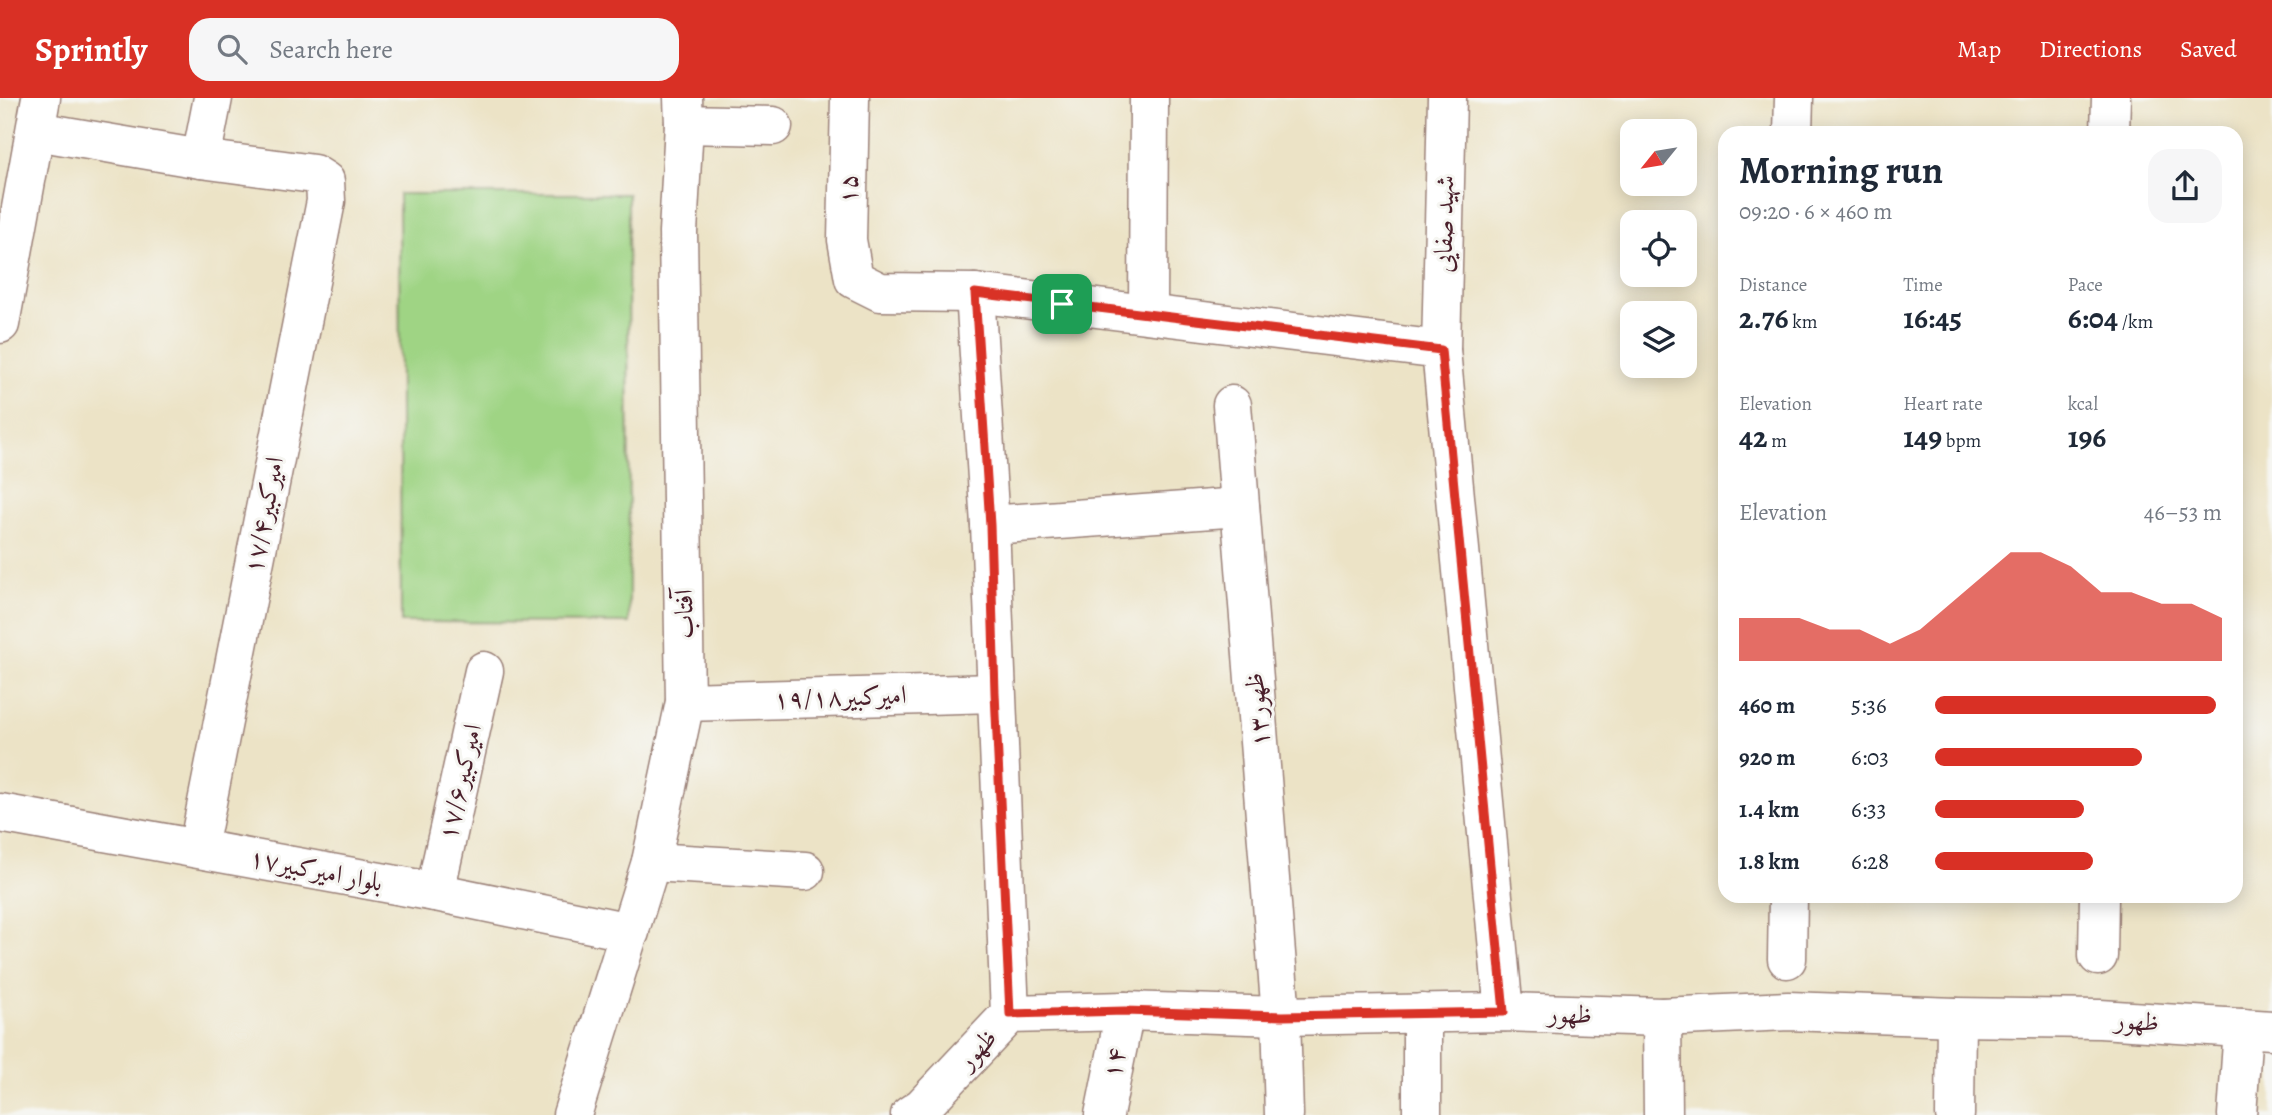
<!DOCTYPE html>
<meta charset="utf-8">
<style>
:root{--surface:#fff;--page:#f6f6f7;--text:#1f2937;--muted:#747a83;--accent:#d93025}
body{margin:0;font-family:Alegreya,Amiri,serif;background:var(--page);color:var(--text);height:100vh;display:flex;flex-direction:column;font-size:26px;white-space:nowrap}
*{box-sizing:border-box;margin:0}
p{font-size:23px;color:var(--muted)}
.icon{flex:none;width:38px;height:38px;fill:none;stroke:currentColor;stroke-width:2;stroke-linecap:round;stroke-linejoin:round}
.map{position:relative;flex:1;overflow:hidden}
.drawer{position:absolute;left:1718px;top:28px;width:525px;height:777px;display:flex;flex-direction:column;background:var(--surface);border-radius:21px;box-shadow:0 4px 18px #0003}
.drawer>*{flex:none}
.needle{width:46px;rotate:240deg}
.controls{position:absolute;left:1620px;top:21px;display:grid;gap:14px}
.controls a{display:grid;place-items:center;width:77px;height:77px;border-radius:14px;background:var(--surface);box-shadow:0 4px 18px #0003;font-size:35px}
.pin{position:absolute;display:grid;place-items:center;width:60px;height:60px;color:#fff;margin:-30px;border-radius:14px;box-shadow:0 4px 10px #0006}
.round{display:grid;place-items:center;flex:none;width:74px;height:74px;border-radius:21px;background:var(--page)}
.overview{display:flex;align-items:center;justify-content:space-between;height:119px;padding:0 21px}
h1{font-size:38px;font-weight:700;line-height:52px}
.figures{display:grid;grid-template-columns:repeat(3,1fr);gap:10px;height:119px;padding:7px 21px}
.figures div{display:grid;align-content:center}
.figures b{font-size:30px;font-weight:700}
.figures small{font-size:19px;font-weight:400}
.figures p{font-size:19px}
.chart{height:196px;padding:14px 21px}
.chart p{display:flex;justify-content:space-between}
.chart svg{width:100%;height:126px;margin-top:7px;fill:var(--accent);opacity:.7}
ul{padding:0 21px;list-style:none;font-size:23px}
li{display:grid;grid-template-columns:112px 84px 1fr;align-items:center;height:52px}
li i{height:18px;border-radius:9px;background:var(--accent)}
header{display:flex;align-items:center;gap:42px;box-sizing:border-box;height:98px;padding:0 35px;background:var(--accent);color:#fff}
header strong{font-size:33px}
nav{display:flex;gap:38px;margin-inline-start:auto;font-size:24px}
.search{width:490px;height:63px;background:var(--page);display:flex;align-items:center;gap:18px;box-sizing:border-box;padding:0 24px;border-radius:21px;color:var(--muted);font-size:26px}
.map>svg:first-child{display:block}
.green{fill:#9fd484;stroke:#747a58;stroke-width:2}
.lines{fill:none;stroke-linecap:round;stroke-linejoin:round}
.minor-casing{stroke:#9b8178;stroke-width:41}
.minor{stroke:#fff;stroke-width:38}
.route-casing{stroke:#fff;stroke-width:14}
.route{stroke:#d93025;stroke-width:9}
.labels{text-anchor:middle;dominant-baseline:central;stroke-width:6;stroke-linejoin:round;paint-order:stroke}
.street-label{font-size:26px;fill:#4a1f2b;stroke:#f6f6f2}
</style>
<header>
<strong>Sprintly</strong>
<div class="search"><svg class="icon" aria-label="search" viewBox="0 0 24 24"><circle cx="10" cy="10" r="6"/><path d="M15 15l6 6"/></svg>Search here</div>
<nav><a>Map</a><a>Directions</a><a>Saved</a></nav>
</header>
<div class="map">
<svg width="2272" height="1017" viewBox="0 0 2272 1017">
<rect width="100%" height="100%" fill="#f6f6f2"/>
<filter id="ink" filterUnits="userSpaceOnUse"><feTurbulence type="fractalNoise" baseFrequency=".0143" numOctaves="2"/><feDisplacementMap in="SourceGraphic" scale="14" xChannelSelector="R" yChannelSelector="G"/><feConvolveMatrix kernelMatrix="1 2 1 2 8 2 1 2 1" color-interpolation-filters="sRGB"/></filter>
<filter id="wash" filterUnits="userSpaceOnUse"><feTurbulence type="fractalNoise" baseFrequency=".00686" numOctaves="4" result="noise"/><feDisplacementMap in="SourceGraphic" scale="28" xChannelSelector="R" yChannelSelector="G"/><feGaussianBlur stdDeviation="1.57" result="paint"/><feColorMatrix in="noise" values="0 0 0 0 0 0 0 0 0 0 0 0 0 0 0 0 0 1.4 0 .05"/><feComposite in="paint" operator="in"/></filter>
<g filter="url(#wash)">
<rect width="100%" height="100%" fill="#ece3c6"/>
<path class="green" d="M399,96H628L629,525L401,524Z"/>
</g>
<g filter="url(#ink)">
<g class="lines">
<g class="minor-casing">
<g id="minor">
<path d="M850,0L847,142L854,181L880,194L975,195L1441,252"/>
<path d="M1447,0L1441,252L1504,914"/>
<path d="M684,26L773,28"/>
<path d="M36,33L201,61L314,76L325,83L326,103L198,750"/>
<path d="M1793,35L1794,0"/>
<path d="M2110,35L2111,0"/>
<path d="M201,61L213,0"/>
<path d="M975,195L990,427L1010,916"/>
<path d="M1148,216L1149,0"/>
<path d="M0,226L41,0"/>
<path d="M1232,307L1281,918L1284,1017"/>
<path d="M990,427L1240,409"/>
<path d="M685,604L995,595"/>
<path d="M0,715L435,794L630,834"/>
<path d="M651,764L805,773"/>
<path d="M435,794L484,573"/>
<path d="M2098,858L2099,798"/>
<path d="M1787,861L1788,798"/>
<path d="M1662,919L1663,1017"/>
<path d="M572,1017L651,764L685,604L678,134L684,26L683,0"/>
<path d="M910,1017L922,1009L1010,916L1125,913L1281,918L1504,914L1662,919L1788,913L1956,919L2100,921L2272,932"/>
<path d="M1104,1017L1125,913"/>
<path d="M1422,1017V915"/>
<path d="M1955,1017L1956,919"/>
<path d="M2237,1017L2243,930"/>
</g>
</g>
<use href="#minor" class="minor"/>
</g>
</g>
<g class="lines" filter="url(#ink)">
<g class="route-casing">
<path id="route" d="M975,195L1441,252L1504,914L1282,918L1125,913L1010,916L995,595L990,427Z"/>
</g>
<use href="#route" class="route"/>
</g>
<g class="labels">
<g class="street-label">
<text transform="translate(848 91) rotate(-89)">۱۵</text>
<text transform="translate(1444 126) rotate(-89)">شهید صفایی</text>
<text transform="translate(264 417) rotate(-79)">امیرکبیر۱۷/۴</text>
<text transform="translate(684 516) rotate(-91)">آفتاب</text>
<text transform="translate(840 599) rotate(-2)">امیرکبیر۱۹/۱۸</text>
<text transform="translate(1257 612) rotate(-95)">ظهور۱۳</text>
<text transform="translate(460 684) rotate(-77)">امیرکبیر۱۷/۶</text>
<text transform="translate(316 772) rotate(11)">بلوار امیرکبیر۱۷</text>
<text transform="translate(1570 916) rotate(2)">ظهور</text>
<text transform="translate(2137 923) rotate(4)">ظهور</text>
<text transform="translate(977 951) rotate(-47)">ظهور</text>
<text transform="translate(1114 965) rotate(-79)">۱۴</text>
</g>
</g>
</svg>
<div class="controls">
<a><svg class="needle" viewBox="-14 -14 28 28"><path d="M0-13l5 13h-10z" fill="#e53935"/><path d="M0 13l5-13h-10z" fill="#747a83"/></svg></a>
<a><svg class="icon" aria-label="locate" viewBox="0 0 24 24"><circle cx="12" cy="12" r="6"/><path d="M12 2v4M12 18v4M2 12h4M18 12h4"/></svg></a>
<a><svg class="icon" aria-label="layers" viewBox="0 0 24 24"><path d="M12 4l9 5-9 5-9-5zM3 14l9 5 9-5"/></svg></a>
</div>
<div class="pin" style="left:1062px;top:206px;background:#1e9e55"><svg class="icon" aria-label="arrive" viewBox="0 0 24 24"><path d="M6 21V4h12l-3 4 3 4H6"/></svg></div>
<section class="drawer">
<div class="overview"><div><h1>Morning run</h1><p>09:20 · 6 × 460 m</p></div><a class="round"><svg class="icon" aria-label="share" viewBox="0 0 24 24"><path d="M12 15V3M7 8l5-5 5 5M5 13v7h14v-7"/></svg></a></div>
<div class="figures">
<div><p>Distance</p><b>2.76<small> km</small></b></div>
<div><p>Time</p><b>16:45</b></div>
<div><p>Pace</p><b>6:04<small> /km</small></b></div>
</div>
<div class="figures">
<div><p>Elevation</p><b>42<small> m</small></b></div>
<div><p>Heart rate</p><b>149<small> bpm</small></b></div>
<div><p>kcal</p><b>196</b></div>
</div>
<div class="chart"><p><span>Elevation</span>46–53 m</p>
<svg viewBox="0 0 160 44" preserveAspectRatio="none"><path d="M0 44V29L10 29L20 29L30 33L40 33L50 38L60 33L70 24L80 15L90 6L100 6L110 11L120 20L130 20L140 24L150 24L160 29V44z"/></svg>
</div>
<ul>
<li><b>460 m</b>5:36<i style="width:98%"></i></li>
<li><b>920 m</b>6:03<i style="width:72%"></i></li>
<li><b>1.4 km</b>6:33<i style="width:52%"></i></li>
<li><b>1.8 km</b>6:28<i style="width:55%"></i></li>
</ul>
</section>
</div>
